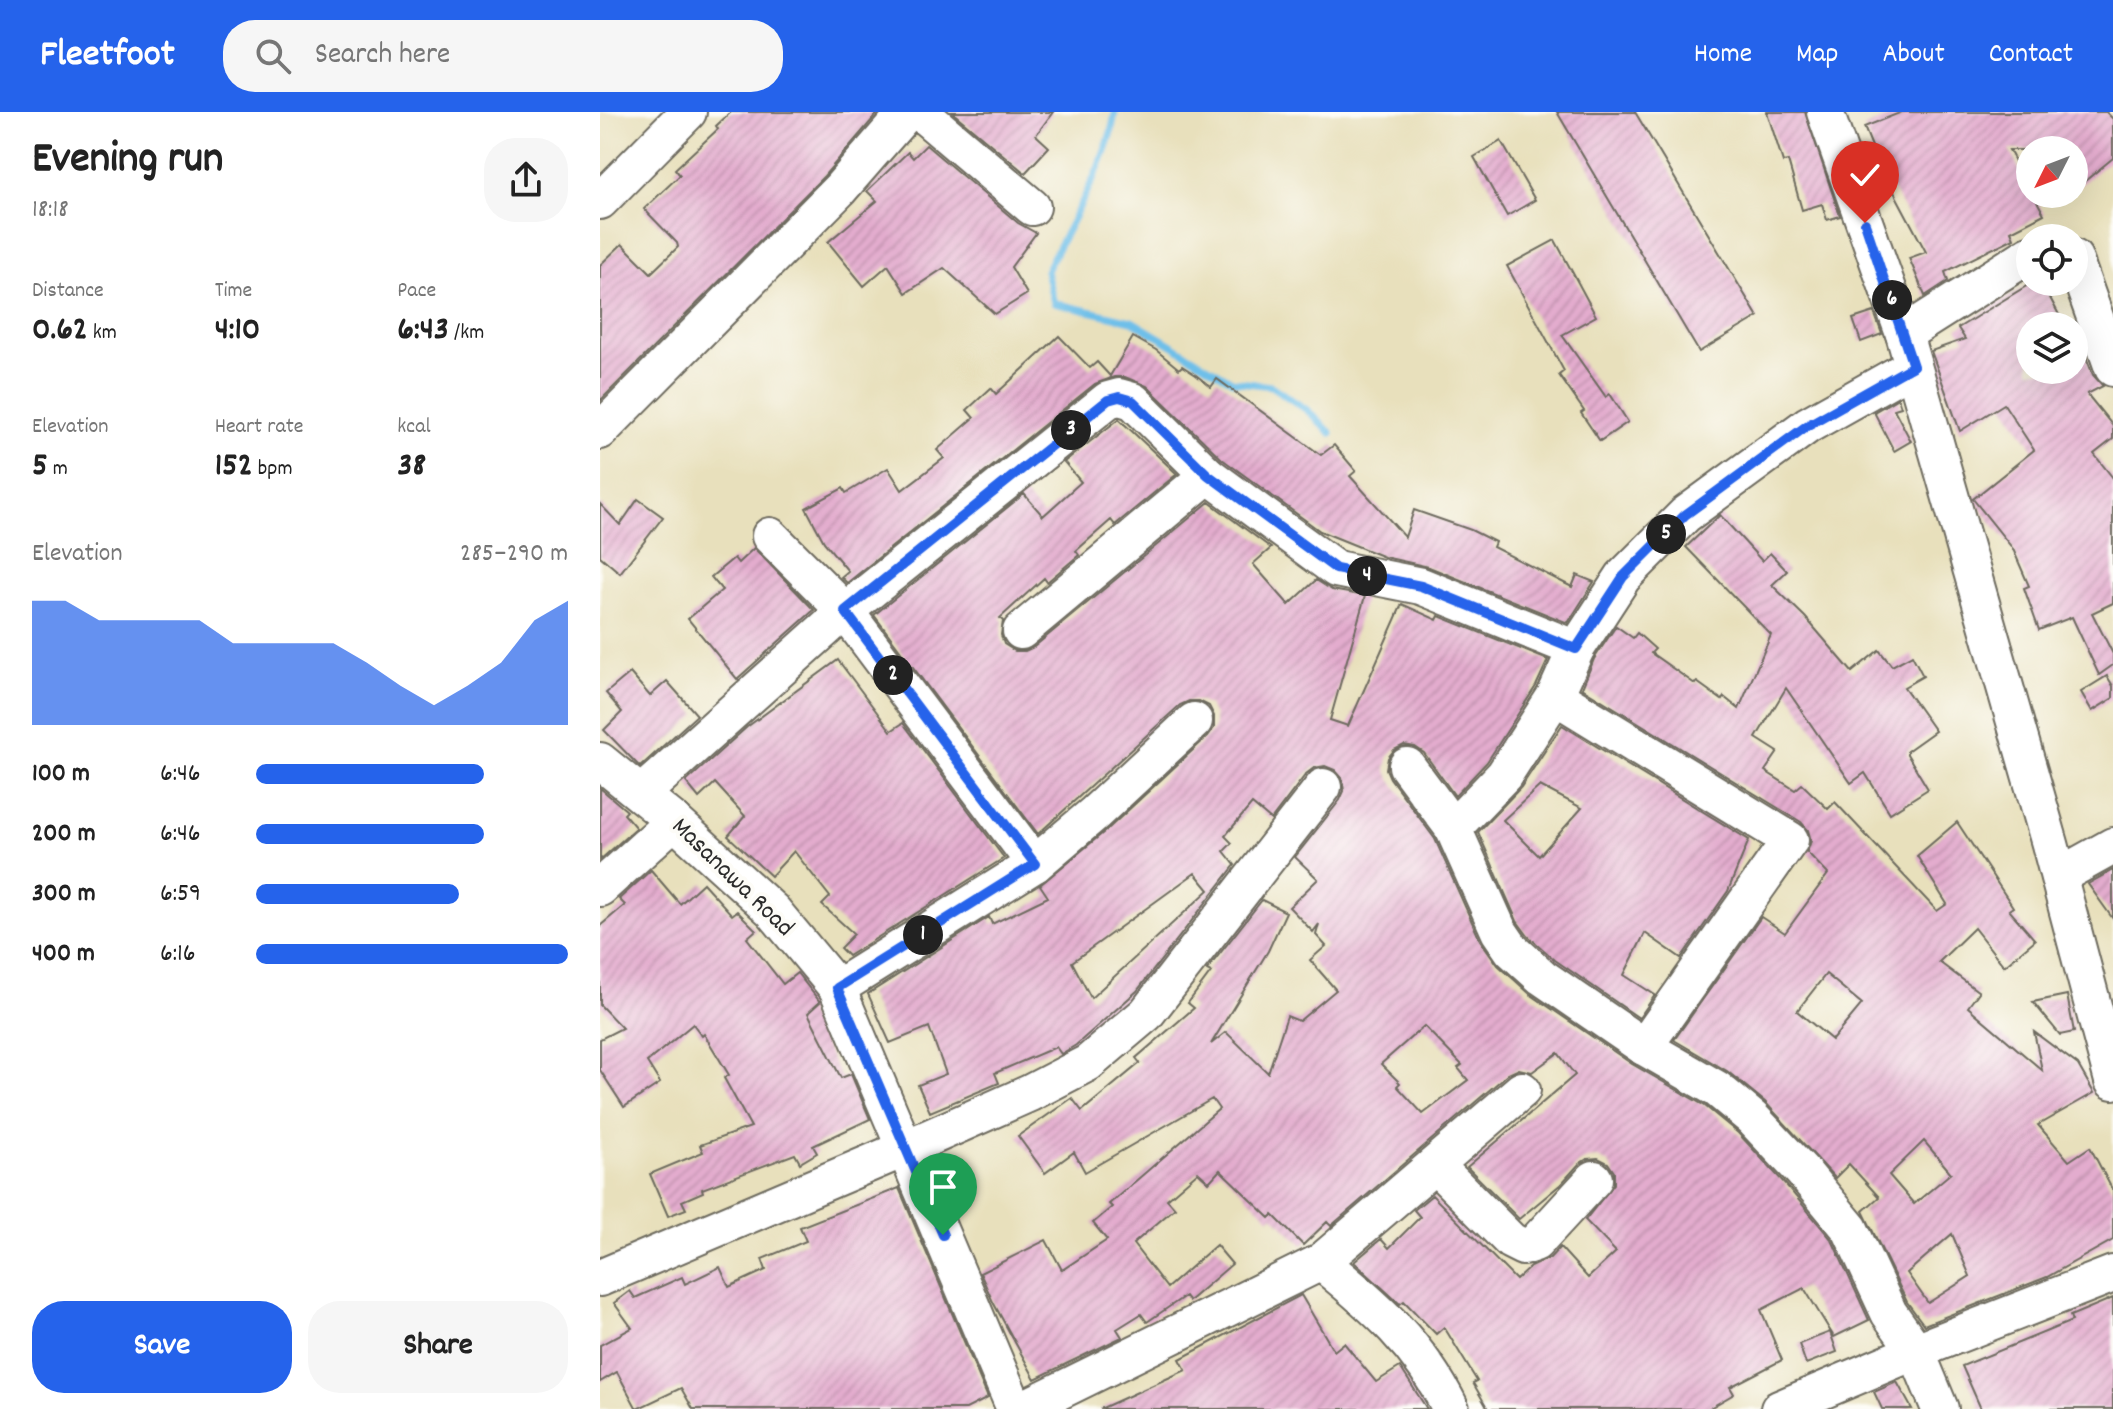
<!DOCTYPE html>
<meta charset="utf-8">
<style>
:root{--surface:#fff;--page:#f6f6f6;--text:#222;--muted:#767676;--accent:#2563eb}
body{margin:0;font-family:Dekko,sans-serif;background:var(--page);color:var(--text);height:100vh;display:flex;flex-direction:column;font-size:30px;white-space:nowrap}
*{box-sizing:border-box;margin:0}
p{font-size:26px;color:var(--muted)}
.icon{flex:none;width:44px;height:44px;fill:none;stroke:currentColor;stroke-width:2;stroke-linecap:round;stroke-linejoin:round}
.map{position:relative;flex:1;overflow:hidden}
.details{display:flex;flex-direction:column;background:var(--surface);width:600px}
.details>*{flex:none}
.needle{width:52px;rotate:228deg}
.tools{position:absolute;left:1416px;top:24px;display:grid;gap:16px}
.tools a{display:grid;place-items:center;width:72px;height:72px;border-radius:50%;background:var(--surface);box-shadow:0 8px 32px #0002;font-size:40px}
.pin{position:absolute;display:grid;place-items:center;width:68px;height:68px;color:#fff;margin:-82px -34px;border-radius:50% 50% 50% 0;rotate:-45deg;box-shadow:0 0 8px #0007}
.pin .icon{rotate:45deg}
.km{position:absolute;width:40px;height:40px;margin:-20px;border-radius:50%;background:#222;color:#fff;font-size:22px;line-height:40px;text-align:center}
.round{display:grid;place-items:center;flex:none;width:84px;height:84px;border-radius:32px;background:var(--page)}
.summary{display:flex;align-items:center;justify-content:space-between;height:136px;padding:0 32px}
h1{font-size:44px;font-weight:800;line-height:60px}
.figures{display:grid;grid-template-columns:repeat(3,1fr);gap:12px;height:136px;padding:8px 32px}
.figures div{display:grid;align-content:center}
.figures b{font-size:34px;font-weight:800}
.figures small{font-size:22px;font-weight:400}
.figures p{font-size:22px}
.chart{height:224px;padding:16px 32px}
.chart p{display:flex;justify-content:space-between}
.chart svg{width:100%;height:144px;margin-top:8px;fill:var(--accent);opacity:.7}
.cta{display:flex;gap:16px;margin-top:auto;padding:16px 32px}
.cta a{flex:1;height:92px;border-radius:32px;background:var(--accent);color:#fff;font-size:32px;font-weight:800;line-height:92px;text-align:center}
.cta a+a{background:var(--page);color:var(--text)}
ul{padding:0 32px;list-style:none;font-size:26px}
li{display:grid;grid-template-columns:128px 96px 1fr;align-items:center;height:60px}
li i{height:20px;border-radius:10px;background:var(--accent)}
header{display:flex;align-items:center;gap:48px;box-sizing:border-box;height:112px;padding:0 40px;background:var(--accent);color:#fff}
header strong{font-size:38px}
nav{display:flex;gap:44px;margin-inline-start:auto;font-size:28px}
.search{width:560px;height:72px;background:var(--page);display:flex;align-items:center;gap:20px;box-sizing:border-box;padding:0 28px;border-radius:32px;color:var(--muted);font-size:30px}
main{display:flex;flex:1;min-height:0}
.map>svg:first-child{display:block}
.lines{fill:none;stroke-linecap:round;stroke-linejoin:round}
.stream{stroke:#6ebfe9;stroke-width:7}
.building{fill:url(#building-hatch);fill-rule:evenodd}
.minor-casing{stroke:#6d6a5e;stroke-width:40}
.minor{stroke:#fff;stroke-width:36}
.route-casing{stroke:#fff;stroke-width:16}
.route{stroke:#2563eb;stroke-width:10}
.labels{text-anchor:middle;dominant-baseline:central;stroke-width:8;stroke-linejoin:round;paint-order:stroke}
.street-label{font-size:26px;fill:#2b2b2b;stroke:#fdfcf7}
</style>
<header>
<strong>Fleetfoot</strong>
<div class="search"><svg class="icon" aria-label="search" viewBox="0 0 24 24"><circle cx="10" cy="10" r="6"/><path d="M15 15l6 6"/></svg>Search here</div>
<nav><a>Home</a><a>Map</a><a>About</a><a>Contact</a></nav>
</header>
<main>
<section class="details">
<div class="summary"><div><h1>Evening run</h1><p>18:18</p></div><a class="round"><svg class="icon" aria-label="share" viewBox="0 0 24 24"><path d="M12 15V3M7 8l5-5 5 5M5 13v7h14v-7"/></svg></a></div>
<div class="figures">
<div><p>Distance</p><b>0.62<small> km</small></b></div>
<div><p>Time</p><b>4:10</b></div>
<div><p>Pace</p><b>6:43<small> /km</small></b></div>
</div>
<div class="figures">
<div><p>Elevation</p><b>5<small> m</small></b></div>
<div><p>Heart rate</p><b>152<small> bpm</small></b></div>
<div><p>kcal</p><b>38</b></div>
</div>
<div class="chart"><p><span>Elevation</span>285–290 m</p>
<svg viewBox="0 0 160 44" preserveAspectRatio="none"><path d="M0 44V6L10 6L20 12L30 12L40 12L50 12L60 19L70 19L80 19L90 19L100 25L110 32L120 38L130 32L140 25L150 12L160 6V44z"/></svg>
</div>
<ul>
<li><b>100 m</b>6:46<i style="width:73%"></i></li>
<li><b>200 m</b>6:46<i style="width:73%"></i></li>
<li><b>300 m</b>6:59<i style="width:65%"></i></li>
<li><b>400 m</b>6:16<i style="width:100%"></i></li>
</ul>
<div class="cta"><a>Save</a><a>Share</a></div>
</section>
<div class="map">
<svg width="1513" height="1297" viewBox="0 0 1513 1297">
<defs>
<pattern id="building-hatch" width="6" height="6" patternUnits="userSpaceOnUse" patternTransform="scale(2)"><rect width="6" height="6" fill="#e3acce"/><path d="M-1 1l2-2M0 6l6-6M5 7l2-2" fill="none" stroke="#c394b1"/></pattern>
</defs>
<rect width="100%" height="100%" fill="#fdfcf7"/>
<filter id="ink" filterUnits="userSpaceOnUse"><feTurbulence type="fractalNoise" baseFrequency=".0125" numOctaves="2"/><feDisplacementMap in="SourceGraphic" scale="16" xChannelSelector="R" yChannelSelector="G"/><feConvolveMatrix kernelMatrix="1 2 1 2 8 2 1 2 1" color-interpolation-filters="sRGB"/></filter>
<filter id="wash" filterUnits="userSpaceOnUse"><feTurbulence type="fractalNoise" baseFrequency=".006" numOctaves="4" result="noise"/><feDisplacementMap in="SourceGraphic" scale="32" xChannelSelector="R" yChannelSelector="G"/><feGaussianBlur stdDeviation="1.8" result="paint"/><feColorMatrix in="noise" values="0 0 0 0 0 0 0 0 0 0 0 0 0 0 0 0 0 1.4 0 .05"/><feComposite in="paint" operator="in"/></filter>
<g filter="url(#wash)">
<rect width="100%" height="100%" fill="#e8e0bc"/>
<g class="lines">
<path class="stream" d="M515,0C509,49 468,114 446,159L454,191L532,209L632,269L671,274L707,298L731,321"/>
</g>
<g id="blocks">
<g class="building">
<path d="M131,0H279L224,64L0,289V153L22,132L51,161L78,135L77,131L44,97L80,63L75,57L118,17L116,14Z"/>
<path d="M352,0H453L436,23L449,35L425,61Z"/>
<path d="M957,0H1035L1158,205L1099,240Z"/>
<path d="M1167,0H1205L1240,104L1227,108L1222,92L1202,98L1188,49L1183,50Z"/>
<path d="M1302,0H1506L1513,7V46L1474,78V38H1409L1430,77V82H1433L1444,102L1411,119L1414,126L1345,160L1348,169L1325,184L1309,146L1326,140L1284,61L1279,63L1268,40L1273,37L1264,15Z"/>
<path d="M901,29L935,88L907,104L874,45Z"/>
<path d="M326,33L418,111L436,121L411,155L427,182L395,202L344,156L306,181L288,153L264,174L228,130L277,89L267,79L308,40L313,46Z"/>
<path d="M955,128L996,204L962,223L1006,285L1010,282L1028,310L1000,329L981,301L984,299L959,263L964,259L907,154Z"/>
<path d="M1433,170H1460L1462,174L1449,184L1465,214H1430V258H1474V214L1493,263L1503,274L1487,282L1513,314V327L1494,342L1513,366V491L1492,501L1513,542V553L1499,563L1472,505L1439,518L1424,476L1429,474L1413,437L1373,387L1434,338L1404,292L1360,319L1331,239L1365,227L1358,216Z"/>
<path d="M1274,200L1282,222L1261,230L1253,207Z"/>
<path d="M459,224L490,256L497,250L510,264L533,225L556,238L579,257L582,254L596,263L611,275L617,267L721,343L734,333L756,359L750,364L805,425L814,398L871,418L895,430L893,435L972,475L977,463L994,470L968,511L829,455L784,445L720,419L622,347L547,274L525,265H514L495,272L247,471L241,465L248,459L224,430L206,396L243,376L246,381L288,356L302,378L344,346L337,338L374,306L367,298L391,276L396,282Z"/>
<path d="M1298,286L1301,295L1294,297L1311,329L1294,339L1274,300Z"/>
<path d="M519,307L577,362L515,413L511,408L476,439L479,443L447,470L444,466L400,506L403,509L401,523L404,532L415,539H425L434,535L609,390L671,436L653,452L689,493L716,468L732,478L765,484L730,608L748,614L802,492L837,508L839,504L948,548L936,574L887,650L855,684L824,641L815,635L804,633L794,638L788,646L786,657L790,666L835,727L880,828L898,853L930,882L1032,952L1105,994L1138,1021L1187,1074L1232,1128L1269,1208L1234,1225L1204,1176L1161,1198L1182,1248L1130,1275L1134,1282L1108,1297H888L873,1271L877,1269L844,1215L836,1222L804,1189L800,1192L754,1150L781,1127L789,1136L820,1105L814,1098L832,1083L916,1168L930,1155L950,1146L960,1135L988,1166L1016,1140L985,1108L1014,1072V1060L1008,1051L998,1046L987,1047L979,1052L961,1072L919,1107L867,1055L975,963L958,941L932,960L919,957L908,962L731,1114L727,1110L703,1133L673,1103L670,1106L620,1058L609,1070L598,1060L567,1087L575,1096L533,1132L567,1176L616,1133L632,1152L589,1189L585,1184L547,1210L541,1202L517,1217L522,1225L435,1267L393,1190L380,1161L446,1128L462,1158L507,1128L493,1111L512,1095L509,1092L619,997L612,987L485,1060L474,1040L445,1061L418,1024L472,986L482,999L540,951L536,946L594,896L588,891L611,860L607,858L662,788L686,800L668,839L611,932L626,920L668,961L687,904L699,909L736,878L710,848L726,834L716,823L719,812L713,820L689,795L718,767L695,745L740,688L744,679L742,666L735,658L725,654L714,656L706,662L671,708L652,692L625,724L632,731L624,739L635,753L537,879L476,933L461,942L456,935L395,961L399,971L330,1000L318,973L346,962L329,915L290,931L268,882L389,805L392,812L448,785L440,773L509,716L608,624L614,616V604L609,594L599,589H589L580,593L438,722L274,503L424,382L443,404L481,370L464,350ZM595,761L609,778L491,886L472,850ZM824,914L862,953L858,956L868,968L823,1002L797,974L800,971L781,952Z"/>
<path d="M38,387L63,405L20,461L0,444V392L20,413Z"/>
<path d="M1120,403L1162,449L1170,441L1187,459L1172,473L1205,505L1252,560L1279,538L1292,554L1312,543L1323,564L1304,575L1335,619L1307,639V642L1328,677L1290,701L1265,661L1251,671L1186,576L1156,626L1178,640L1165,659L1195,678L1202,672L1228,697L1235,690L1337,799L1347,792L1317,744L1357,710L1413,795L1409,798L1435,828L1404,854L1374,816L1339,850L1379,880L1368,895L1442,958L1434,920L1478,953L1494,981L1438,1013L1469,1049L1490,1035L1513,1079V1128L1447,1165L1324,1213L1307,1190L1263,1099L1279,1085L1249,1052L1235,1066L1165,990L1127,959L1074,928L1161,805L1185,821L1228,762L1207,740L1211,729L1208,718L1201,710L982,576L994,547L1016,514L1033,526L1037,521L1055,537L1051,541L1095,572L1097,570L1122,588L1124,585L1139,597L1171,523L1086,435ZM1226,862L1262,892L1232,928L1197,899ZM1324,1029L1351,1061L1314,1092L1289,1063ZM1352,1122L1370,1164L1328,1191L1307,1161Z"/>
<path d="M154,436L214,498L137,567L88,507L122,478L111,465L134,446L138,451Z"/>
<path d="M238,548L291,619L303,611L404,746L248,844L240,836L254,822L222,793L230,785L194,739L171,764L128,724L145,704L115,671L99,686L86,670L147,615Z"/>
<path d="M30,561L50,584L67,569L97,603L40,655L4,618L22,600L6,581Z"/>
<path d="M1507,564L1513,574V586L1492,599L1481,580Z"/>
<path d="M962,613L1149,728L1128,779L1081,846L1045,821L1024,863L1055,883L1039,906L955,848L928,824L917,809L878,720L921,675ZM940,674L982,696L939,744L903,708Z"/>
<path d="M0,676L27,699L24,702L36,716L0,748Z"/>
<path d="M51,758L80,792L103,771L132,803L137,799L156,818L147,826L183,872L197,861L220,890L208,901L241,966L251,962L270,1007L213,1034L217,1041L200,1051L195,1042L102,1077L103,1080L82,1089L86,1097L68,1104L50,1062L103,1040L100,1033L151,1015L124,966L129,963L104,922L102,924L93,912L47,950L60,971L24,995L0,958V927L22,916L0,893V814L25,793L19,787Z"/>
<path d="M1513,758V807L1488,772Z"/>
<path d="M1467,883L1474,920L1460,923L1433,890Z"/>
<path d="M299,1076L388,1286L366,1297H93L81,1276L37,1297L17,1260L0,1270V1233L32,1216L14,1191L30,1179L35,1186L82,1165L85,1172L120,1155L129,1175L166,1158L162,1147L206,1129L200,1115Z"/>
<path d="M701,1183L734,1239L744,1231L776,1270L800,1255L827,1297H500L586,1258L580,1247Z"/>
<path d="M1513,1186V1297H1381L1362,1254L1472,1209L1470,1204Z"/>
<path d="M1230,1220L1237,1240L1206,1252L1199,1232Z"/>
<path d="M1297,1270L1312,1297H1282L1274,1280Z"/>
</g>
</g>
</g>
<g filter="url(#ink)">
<use href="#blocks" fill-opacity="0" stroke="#6d6a5e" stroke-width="2"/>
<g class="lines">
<g class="minor-casing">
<g id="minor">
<path d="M320,0L432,95"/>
<path d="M1225,0L1304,222L1450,732L1513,969"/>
<path d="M0,89L88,0"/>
<path d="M1474,146L1513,256"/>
<path d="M1304,222L1430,142"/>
<path d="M0,319L239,78L307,0"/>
<path d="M170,424L245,499L435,752"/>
<path d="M421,519L608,363"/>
<path d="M955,584L1190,728L1044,935"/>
<path d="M0,649L74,709L173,799L237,876L415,1297"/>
<path d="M807,654L853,716L899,819L912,838L942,865L1044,935L1117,977L1152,1006L1203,1060L1250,1117L1289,1201L1316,1239L1179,1297"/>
<path d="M41,682L245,499L508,288L519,285L533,289L608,363L736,457L821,474L976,537"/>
<path d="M853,716L904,663L955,584L976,537L1023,465L1085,403L1208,313L1313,254"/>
<path d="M1459,764L1513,734"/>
<path d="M0,776L74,709"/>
<path d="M237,876L435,752L495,701L594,609"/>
<path d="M835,1053L911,1129L923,1135L935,1131L994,1067"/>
<path d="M721,1150C776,1195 819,1232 851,1297"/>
<path d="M0,1166L306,1036L430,981L488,951L546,902L723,675"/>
<path d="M423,1297L721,1150L922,978"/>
<path d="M1340,1297L1316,1239L1513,1162"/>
</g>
</g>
<use href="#minor" class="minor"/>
</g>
</g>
<g class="lines" filter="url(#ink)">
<g class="route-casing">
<path id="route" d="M343,1123L237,876L435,752L245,499L508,288L519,285L533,289L608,363L736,457L821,474L976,537L1023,465L1085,403L1208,313L1313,254L1265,111"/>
</g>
<use href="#route" class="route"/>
</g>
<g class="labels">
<g class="street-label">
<text transform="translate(132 766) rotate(44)">Masanawa Road</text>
</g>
</g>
</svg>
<div class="tools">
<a><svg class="needle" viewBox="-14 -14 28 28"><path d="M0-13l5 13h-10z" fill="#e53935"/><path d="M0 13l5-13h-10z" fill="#767676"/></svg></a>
<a><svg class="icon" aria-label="locate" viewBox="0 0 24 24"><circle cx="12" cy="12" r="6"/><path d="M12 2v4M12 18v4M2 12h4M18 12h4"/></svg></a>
<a><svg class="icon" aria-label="layers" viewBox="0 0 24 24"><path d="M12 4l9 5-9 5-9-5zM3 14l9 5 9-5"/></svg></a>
</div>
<div class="pin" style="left:343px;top:1123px;background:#1e9e55"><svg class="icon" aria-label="arrive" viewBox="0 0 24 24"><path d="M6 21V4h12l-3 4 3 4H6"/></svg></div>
<div class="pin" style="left:1265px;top:111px;background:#d93025"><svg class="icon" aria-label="check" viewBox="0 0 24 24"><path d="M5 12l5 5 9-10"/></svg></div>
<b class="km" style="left:323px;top:823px">1</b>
<b class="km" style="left:293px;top:563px">2</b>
<b class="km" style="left:471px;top:318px">3</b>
<b class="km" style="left:767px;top:464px">4</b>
<b class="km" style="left:1066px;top:422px">5</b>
<b class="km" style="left:1292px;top:188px">6</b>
</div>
</main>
